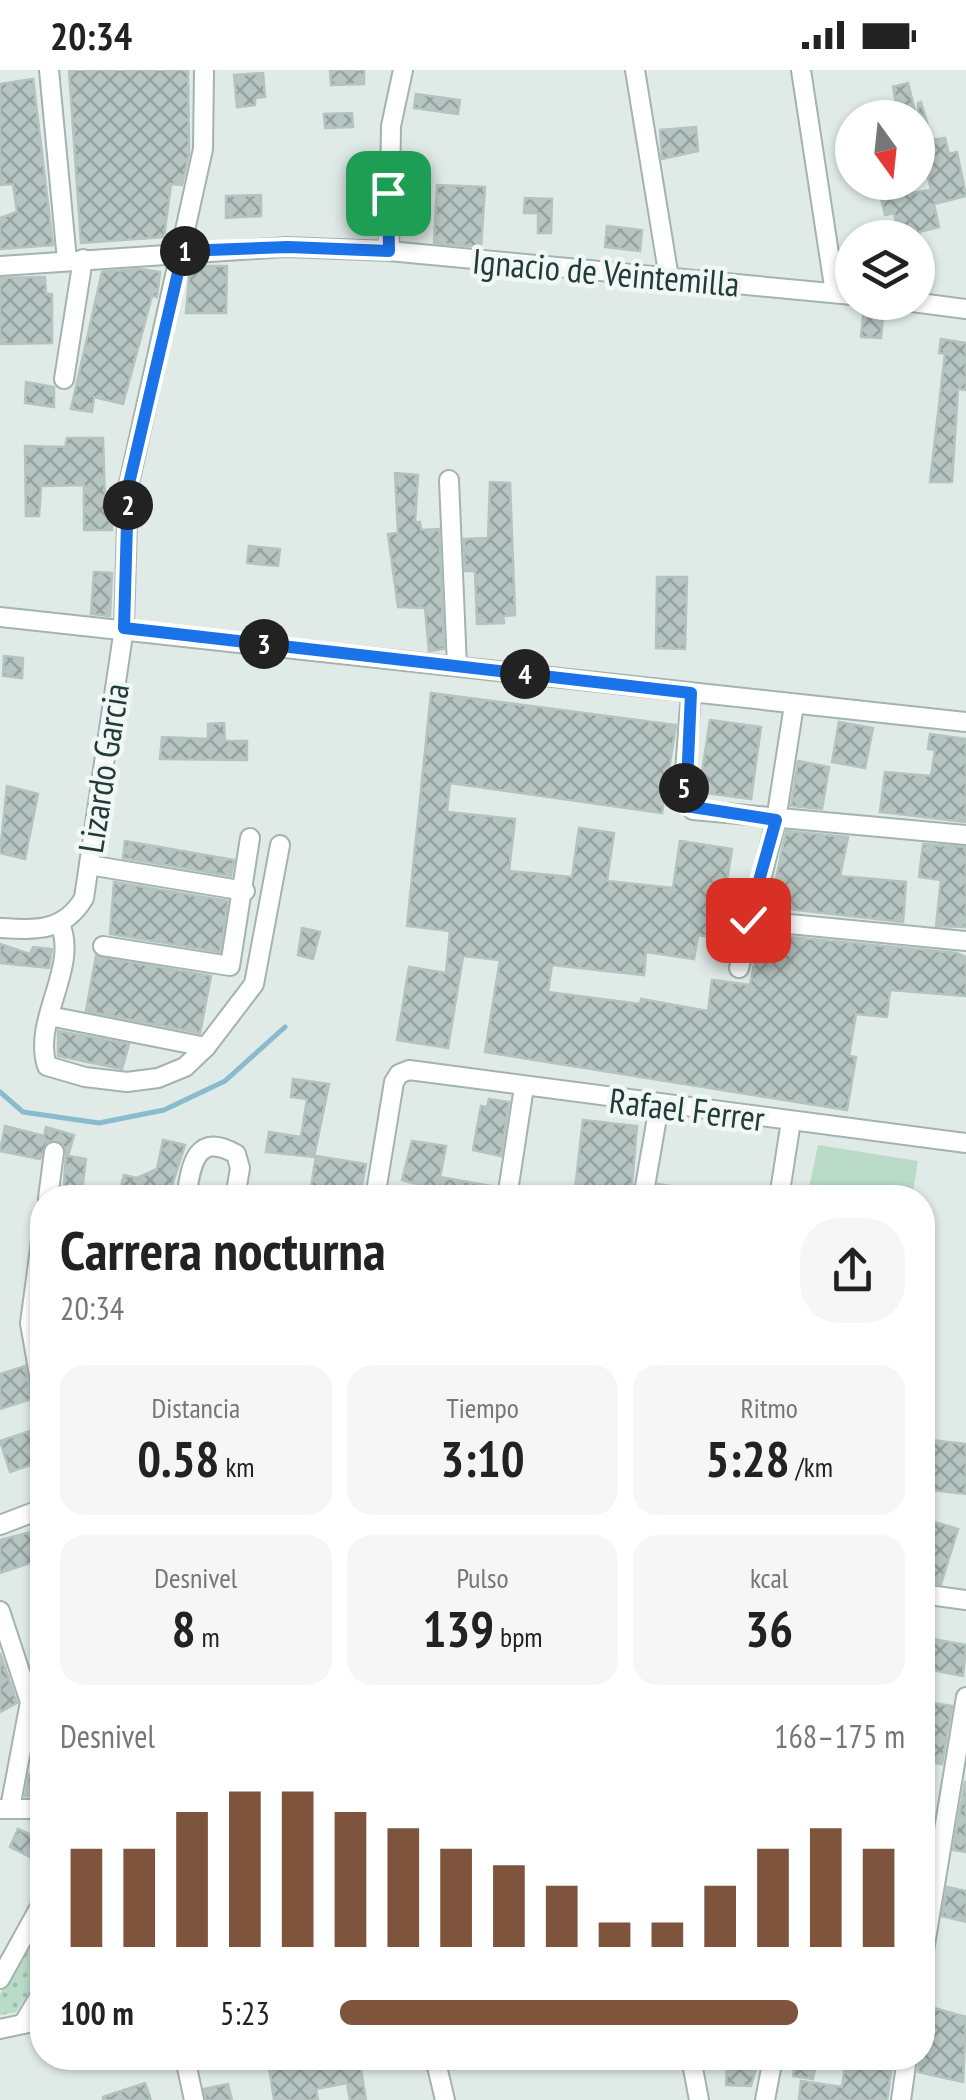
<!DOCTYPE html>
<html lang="es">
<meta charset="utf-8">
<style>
:root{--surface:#fff;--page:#f6f6f6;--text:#222;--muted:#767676;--accent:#7e543c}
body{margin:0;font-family:"PT Sans Narrow",sans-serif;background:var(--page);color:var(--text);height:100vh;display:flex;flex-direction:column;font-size:38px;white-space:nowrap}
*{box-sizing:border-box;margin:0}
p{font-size:32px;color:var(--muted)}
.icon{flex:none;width:55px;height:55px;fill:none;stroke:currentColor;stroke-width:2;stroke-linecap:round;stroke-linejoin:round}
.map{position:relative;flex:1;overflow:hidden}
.drawer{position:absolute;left:30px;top:1115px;width:905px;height:885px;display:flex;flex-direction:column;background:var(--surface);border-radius:40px;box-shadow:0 2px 8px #0004}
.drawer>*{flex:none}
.needle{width:65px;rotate:165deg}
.tools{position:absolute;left:835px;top:30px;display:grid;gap:20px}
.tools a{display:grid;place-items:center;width:100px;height:100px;border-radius:50%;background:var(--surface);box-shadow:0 2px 8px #0004;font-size:50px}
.pin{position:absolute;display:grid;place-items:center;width:85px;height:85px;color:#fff;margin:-42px;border-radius:20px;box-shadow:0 5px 15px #0006}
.km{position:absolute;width:50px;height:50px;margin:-25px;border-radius:50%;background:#222;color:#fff;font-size:28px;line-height:50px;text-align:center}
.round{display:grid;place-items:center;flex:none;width:105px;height:105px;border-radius:40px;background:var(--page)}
.summary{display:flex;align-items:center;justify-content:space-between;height:170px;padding:0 30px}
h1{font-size:55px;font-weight:700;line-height:75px}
.figures{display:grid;grid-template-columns:repeat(3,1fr);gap:15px;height:170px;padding:10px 30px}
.figures div{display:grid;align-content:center;border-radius:25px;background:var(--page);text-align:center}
.figures b{font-size:50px;font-weight:700}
.figures small{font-size:28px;font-weight:400}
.figures p{font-size:28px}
.chart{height:280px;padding:20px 30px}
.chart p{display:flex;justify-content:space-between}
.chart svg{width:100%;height:180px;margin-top:10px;stroke:var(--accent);stroke-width:6}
ul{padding:0 30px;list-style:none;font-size:32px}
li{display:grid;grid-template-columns:160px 120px 1fr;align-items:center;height:75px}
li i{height:25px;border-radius:12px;background:var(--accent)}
.status{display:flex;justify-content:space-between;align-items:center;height:70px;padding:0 50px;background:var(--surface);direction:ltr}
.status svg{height:28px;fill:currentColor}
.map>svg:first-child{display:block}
.grass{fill:url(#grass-dots)}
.garden{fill:#b9dbc7}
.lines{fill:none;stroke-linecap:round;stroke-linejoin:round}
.stream{stroke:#89bbcf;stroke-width:5}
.building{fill:url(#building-cross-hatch);stroke:#b3c4bf;stroke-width:2.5}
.minor-casing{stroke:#a3b3af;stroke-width:22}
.minor{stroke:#fff;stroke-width:18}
.route-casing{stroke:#fff;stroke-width:20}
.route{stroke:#1a73e8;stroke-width:12}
.labels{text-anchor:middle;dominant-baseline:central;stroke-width:9;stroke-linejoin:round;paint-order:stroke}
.street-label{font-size:35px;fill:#213b37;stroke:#f1f7f5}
</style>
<div class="status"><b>20:34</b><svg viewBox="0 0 49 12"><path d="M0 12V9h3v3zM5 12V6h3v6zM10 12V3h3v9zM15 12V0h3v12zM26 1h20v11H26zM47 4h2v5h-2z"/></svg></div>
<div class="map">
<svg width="966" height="2030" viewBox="0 0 966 2030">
<defs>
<pattern id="grass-dots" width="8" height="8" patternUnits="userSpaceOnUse" patternTransform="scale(2.5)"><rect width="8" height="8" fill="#b9dbc7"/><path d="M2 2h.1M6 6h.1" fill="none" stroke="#9fbdac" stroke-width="1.8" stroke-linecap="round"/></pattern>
<pattern id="building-cross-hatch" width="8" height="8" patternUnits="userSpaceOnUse" patternTransform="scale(2.5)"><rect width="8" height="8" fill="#b6c5c1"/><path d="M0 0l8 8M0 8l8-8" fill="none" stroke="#94a19e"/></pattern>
</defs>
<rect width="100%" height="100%" fill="#e0ebe7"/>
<path class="grass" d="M42,1845V1902L16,1942L0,1945V1924Z"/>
<path class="garden" d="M818,1075L918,1091L912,1127H807Z"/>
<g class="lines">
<path class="stream" d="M0,1022L23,1042L99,1053L164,1040L225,1011L285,957"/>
</g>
<g class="building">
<path d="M69,0H188L189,84L182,115L171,114L164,167L81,173Z"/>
<path d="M330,0H364V14L331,15Z"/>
<path d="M263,3L265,27L255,28V35L237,37L234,5Z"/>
<path d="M33,9L53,175L0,179V148L17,142L13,114L0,115V14Z"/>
<path d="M908,13L915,41L898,45L893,17Z"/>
<path d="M416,24L460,30L458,44L414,38Z"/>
<path d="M921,32L932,70L945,68L949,84L957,82L966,126L934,134L939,157L919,162L920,168H900L894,143L885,145L881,128L931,120L923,87L918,88V33Z"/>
<path d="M352,43L353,57L325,58L324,44Z"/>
<path d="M696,57L698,81L662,89L660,60Z"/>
<path d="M437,115L485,117L481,177L434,173Z"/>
<path d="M261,125V146L226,148V126Z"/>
<path d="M525,128L552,129L551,163H538V143H524Z"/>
<path d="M607,156L642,160L640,181L605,177Z"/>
<path d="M190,196H227L226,243H186Z"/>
<path d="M140,199L160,202L157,227L152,226L123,334L94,327L92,342L71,339L102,202Z"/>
<path d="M45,207L46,224H52V273L0,274V208Z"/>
<path d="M863,246L883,247L881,268L861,267Z"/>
<path d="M941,269L966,273V320L958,319L952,412H930L945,284L939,283Z"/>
<path d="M26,312L54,317V337L25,333Z"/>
<path d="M67,368H103L105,431H111L112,460H84V415L41,416L39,446H26L25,376L65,377Z"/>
<path d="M395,403L418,405L415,452H420L421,460L439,459L444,579L429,581L425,538L398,537L388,464L398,463Z"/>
<path d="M490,412L510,413L515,545L503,546L504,553L477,554L475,501H465L464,469L488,468Z"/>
<path d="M249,476L280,479L278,496L247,493Z"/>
<path d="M94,502L112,503L110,546L91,544Z"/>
<path d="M657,507H687L685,579L656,578Z"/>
<path d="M4,586L23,588L22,608L3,606Z"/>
<path d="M431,623L676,655L662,743L450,713L447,742L515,749L509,801L572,807L579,758L614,763L607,811L673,818L680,771L732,779L718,868L698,865L694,889L646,882L644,905L552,895L548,922L640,934L641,929L708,941L712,910L750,915L760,864L957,883L966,887V926L890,920L887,947L856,944L849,986L856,987L847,1040L485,982L500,890L463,886L448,978L397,970L409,897L446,903L450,861L407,856Z"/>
<path d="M710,650L761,657L751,729L699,722Z"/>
<path d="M839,652L873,658L865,698L832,692Z"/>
<path d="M224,653L225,671H247V690L160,689L162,667L208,669V654Z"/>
<path d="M930,664L966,669V752L880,742L885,702L931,706L935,680L928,679Z"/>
<path d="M798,691L829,697L822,739L791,736Z"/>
<path d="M7,716L38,724L25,789L0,783Z"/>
<path d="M786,761L848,767L840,806L906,812L903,852L770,837Z"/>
<path d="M125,771L234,790L231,806L123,788Z"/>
<path d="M923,774L966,777V857L936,856L941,810L919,807Z"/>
<path d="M114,812L228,831L220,882L110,864Z"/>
<path d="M302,858L320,862L313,889L298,885Z"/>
<path d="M0,874L30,884L33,877L52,879L49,898L0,893Z"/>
<path d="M96,886L211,906L200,963L86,941Z"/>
<path d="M58,961L129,974L122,999L58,986Z"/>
<path d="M293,1009L329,1014L314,1087L266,1082L269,1062L301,1067L307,1029L291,1027Z"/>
<path d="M489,1029L509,1032L501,1086L473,1080L481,1036L487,1037Z"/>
<path d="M583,1050L637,1056L631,1128H574Z"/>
<path d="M5,1056L44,1066L46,1057L74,1065L68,1086L86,1089L81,1128H63L66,1083L62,1073L48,1071L40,1089L0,1081Z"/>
<path d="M163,1070L185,1075L168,1128H118L124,1105L137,1108L157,1099Z"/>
<path d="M412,1071L446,1076L440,1107L496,1117L495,1128H423L425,1116L402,1110Z"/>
<path d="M316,1086L366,1094L360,1125L311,1117Z"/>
<path d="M658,1114L695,1120L694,1128H656Z"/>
<path d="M25,1296L32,1329L0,1339V1304Z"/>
<path d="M42,1357V1391L10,1402L0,1371Z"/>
<path d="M922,1369L966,1374V1424L922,1419Z"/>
<path d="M925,1449L958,1459L941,1514L922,1511Z"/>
<path d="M42,1459V1489L0,1503V1470Z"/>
<path d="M922,1567L966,1575L963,1606L922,1598Z"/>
<path d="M0,1583L17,1633L0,1642Z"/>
<path d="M922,1631L952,1636L942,1694L922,1691Z"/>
<path d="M29,1704H42V1727L25,1726Z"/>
<path d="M965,1712H966V1782L953,1780Z"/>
<path d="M18,1759L42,1770L34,1789L10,1777Z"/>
<path d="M947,1817L966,1821V1852L942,1846Z"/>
<path d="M927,1936L966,1947L963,2012L918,2002Z"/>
<path d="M294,1988L297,1999L312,1996L313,1999L359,1988L366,2030H350L347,2013L316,2019L318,2030H274L268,1990Z"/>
<path d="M727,1988H759L751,2016L726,2015Z"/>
<path d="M796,1988H817L813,2009L793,2006Z"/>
<path d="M846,1988L893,1989L887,2030H799L801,2011L842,2017Z"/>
<path d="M145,2013L151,2030H103V2027Z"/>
<path d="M228,2014L232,2030H206L204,2019Z"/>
</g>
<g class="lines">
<g class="minor-casing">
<g id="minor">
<path d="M49,0L67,190"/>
<path d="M635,0L669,208"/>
<path d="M801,0L835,223"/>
<path d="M389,181L391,56L403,0"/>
<path d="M0,196L287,177L389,181L852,225"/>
<path d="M912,232L966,239"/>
<path d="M64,309L83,189"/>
<path d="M449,410L457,596"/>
<path d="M0,547L966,652"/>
<path d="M691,623L683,728L693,740L966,765"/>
<path d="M89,795L245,821"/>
<path d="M748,850L966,871"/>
<path d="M60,854C79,898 32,950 47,996L85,1007L127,1012L158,1008L185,997L206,977L254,914L280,775"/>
<path d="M0,858C36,860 64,862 84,828L124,558L128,418L203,79L204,0"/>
<path d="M103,876L230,896L250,768"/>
<path d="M739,898L776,750L794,635"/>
<path d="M49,946L206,977"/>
<path d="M48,1128L54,1082"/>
<path d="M186,1128C191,1096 195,1061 236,1084L240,1098L235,1128"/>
<path d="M375,1128L394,1012L399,1004L409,1000L966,1073"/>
<path d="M507,1128L524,1017"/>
<path d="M643,1128L659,1036"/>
<path d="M779,1128L791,1051"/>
<path d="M42,1164L30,1253L42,1322"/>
<path d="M0,1455L42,1439"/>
<path d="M922,1524L966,1530"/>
<path d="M0,1541L30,1632L10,1738"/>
<path d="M0,1739H42"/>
<path d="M922,1893L966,1627"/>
<path d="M0,1909L42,1833"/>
<path d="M23,1954L42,1922"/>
<path d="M0,1959L42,1950"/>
<path d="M185,1988L194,2030"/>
<path d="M435,1988L445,2030"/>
<path d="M691,1988L699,2030"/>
<path d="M765,2030L773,1988"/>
<path d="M901,2030L907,1988"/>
</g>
</g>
<use href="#minor" class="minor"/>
</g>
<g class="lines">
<g class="route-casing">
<path id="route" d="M388,123L389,181L288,177L183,181L128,418L124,558L691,623L686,736L776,750L748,850"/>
</g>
<use href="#route" class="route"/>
</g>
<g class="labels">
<g class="street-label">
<text transform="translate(606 202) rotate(5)">Ignacio de Veintemilla</text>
<text transform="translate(103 698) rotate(-81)">Lizardo Garcia</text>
<text transform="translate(687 1039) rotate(7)">Rafael Ferrer</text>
</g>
</g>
</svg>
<div class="tools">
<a><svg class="needle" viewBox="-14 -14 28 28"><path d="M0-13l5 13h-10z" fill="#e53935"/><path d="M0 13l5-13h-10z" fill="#767676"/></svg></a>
<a><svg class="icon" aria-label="layers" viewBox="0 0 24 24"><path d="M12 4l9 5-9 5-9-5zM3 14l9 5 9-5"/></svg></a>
</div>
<div class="pin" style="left:388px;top:123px;background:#1e9e55"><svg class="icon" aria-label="arrive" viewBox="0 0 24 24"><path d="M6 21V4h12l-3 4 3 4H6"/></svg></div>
<div class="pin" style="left:748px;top:850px;background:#d93025"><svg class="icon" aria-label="check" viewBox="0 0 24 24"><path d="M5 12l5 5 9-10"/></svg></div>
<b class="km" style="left:185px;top:181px">1</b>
<b class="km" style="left:128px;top:435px">2</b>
<b class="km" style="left:264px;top:574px">3</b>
<b class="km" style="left:525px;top:604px">4</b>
<b class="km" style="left:684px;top:718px">5</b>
<section class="drawer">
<div class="summary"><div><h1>Carrera nocturna</h1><p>20:34</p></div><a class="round"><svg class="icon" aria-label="share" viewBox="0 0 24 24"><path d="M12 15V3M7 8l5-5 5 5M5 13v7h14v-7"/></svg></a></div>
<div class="figures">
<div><p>Distancia</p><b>0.58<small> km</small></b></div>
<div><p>Tiempo</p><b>3:10</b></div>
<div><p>Ritmo</p><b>5:28<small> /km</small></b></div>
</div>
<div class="figures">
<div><p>Desnivel</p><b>8<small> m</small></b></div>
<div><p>Pulso</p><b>139<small> bpm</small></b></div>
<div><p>kcal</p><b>36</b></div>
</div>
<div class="chart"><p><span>Desnivel</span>168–175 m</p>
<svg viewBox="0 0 160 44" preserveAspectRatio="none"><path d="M5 44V20M15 44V20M25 44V11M35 44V6M45 44V6M55 44V11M65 44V15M75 44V20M85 44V24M95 44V29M105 44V38M115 44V38M125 44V29M135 44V20M145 44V15M155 44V20"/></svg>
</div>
<ul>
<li><b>100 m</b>5:23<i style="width:81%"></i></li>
</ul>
</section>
</div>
